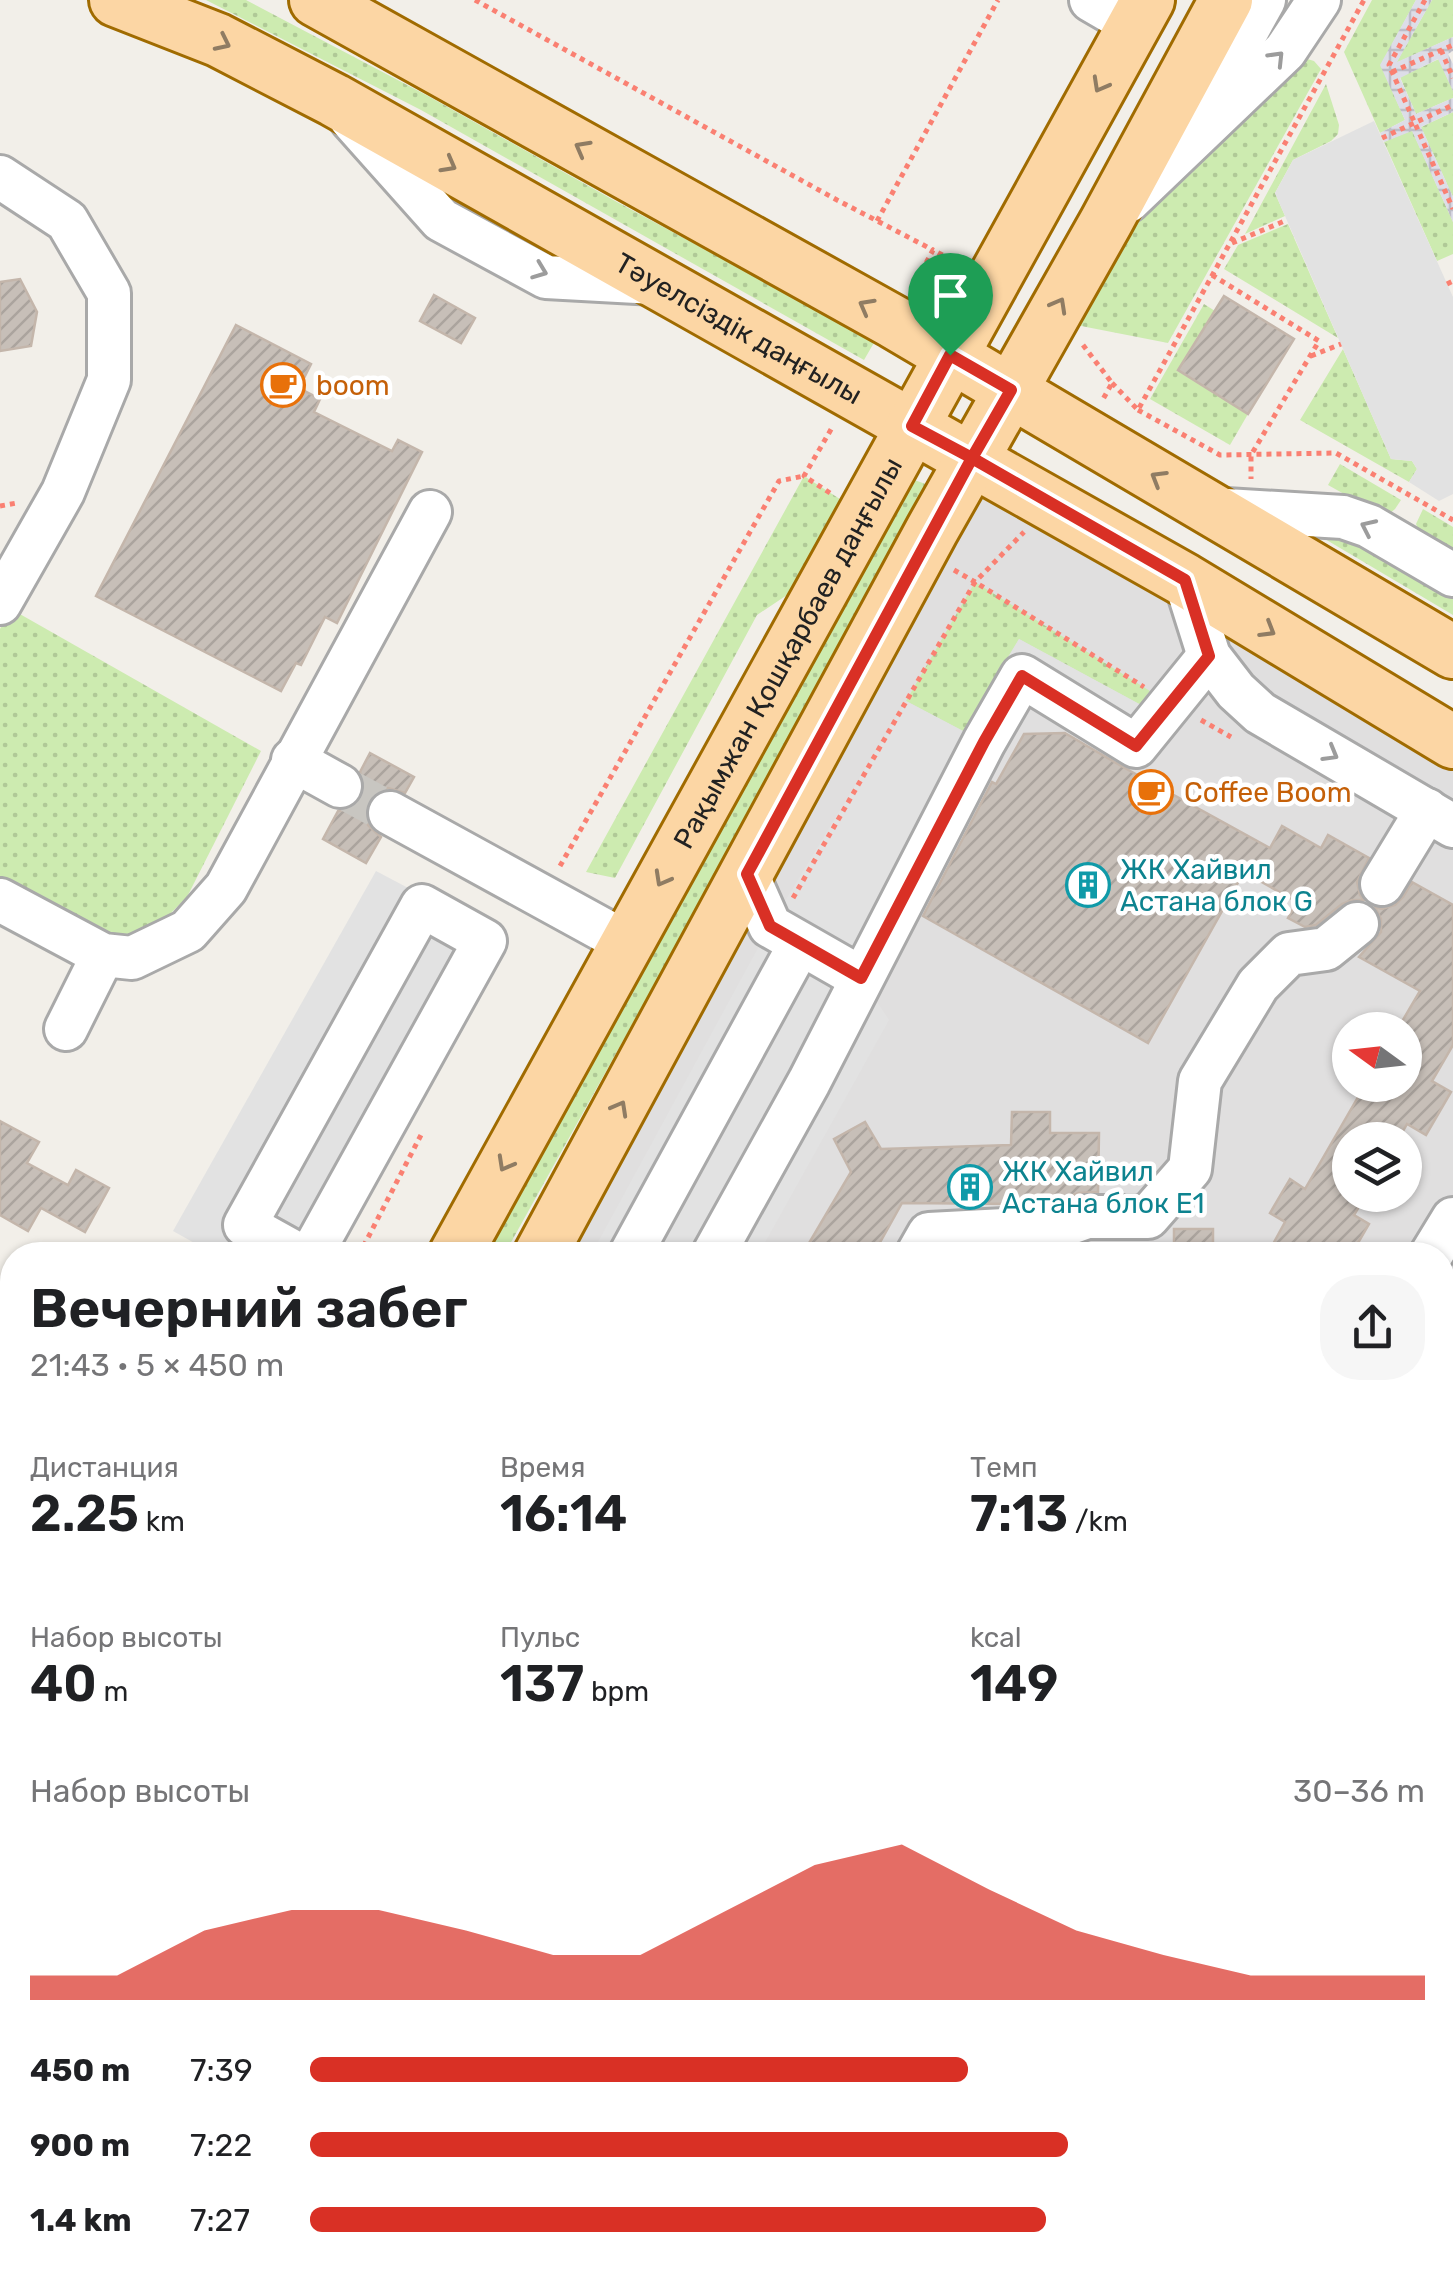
<!DOCTYPE html>
<html lang="ru">
<meta charset="utf-8">
<style>
:root{--surface:#fff;--page:#f6f6f6;--text:#202124;--muted:#757577;--accent:#d93025}
body{margin:0;font-family:Rubik,sans-serif;background:var(--page);color:var(--text);height:100vh;display:flex;flex-direction:column;font-size:38px;white-space:nowrap}
*{box-sizing:border-box;margin:0}
p{font-size:32px;color:var(--muted)}
.icon{flex:none;width:55px;height:55px;fill:none;stroke:currentColor;stroke-width:2;stroke-linecap:round;stroke-linejoin:round}
.map{position:relative;flex:1;overflow:hidden}
.panel{position:absolute;left:0px;top:1242px;width:1455px;height:1038px;display:flex;flex-direction:column;background:var(--surface);border-radius:40px 40px 0 0;box-shadow:0 2px 8px #0004}
.panel>*{flex:none}
.needle{width:65px;rotate:285deg}
.controls{position:absolute;left:1332px;top:1012px;display:grid;gap:20px}
.controls a{display:grid;place-items:center;width:90px;height:90px;border-radius:50%;background:var(--surface);box-shadow:0 2px 8px #0004;font-size:50px}
.pin{position:absolute;display:grid;place-items:center;width:85px;height:85px;color:#fff;margin:-102px -42px;border-radius:50% 50% 50% 0;rotate:-45deg;box-shadow:0 0 10px #0007}
.pin .icon{rotate:45deg}
.round{display:grid;place-items:center;flex:none;width:105px;height:105px;border-radius:40px;background:var(--page)}
.overview{display:flex;align-items:center;justify-content:space-between;height:170px;padding:0 30px}
h1{font-size:55px;font-weight:600;line-height:75px}
.figures{display:grid;grid-template-columns:repeat(3,1fr);gap:15px;height:170px;padding:10px 30px}
.figures div{display:grid;align-content:center}
.figures b{font-size:50px;font-weight:600}
.figures small{font-size:28px;font-weight:400}
.figures p{font-size:28px}
.chart{height:280px;padding:20px 30px}
.chart p{display:flex;justify-content:space-between}
.chart svg{width:100%;height:180px;margin-top:10px;fill:var(--accent);opacity:.7}
ul{padding:0 30px;list-style:none;font-size:32px}
li{display:grid;grid-template-columns:160px 120px 1fr;align-items:center;height:75px}
li i{height:25px;border-radius:12px;background:var(--accent)}
.map>svg:first-child{display:block}
.residential{fill:#e0dfdf;fill-rule:evenodd}
.commercial{fill:#f2dad9}
.education{fill:#ffffe5}
.grass{fill:url(#grass-dots)}
.park{fill:url(#park-crowns)}
.parking{fill:#e2e2e2}
.plaza{fill:url(#plaza-grid)}
.building{fill:url(#building-hatch);stroke:#c4b6ab;stroke-width:2.5}
.lines{fill:none;stroke-linecap:round;stroke-linejoin:round}
.minor-tunnel{stroke:#c8c6c1;stroke-width:42;stroke-dasharray:42 21;stroke-linecap:butt}
.minor-casing{stroke:#a9a9a9;stroke-width:48}
.major-casing{stroke:#a06b00;stroke-width:58}
.path{stroke:#fa8072;stroke-width:5;stroke-dasharray:5 5;stroke-linecap:butt}
.minor{stroke:#fff;stroke-width:42}
.major{stroke:#fcd6a4;stroke-width:52}
.oneway{stroke:#8f7c63}
.oneway2{stroke:#9c9c9c}
.route-casing{stroke:#fff;stroke-width:20}
.route{stroke:#d93025;stroke-width:12}
.labels{text-anchor:middle;dominant-baseline:central;stroke-width:9;stroke-linejoin:round;paint-order:stroke}
.street-label{font-size:28px;fill:#222;stroke:#fff}
.food-label{font-size:28px;fill:#c56008;stroke:#fff;text-anchor:start}
.culture-label{font-size:28px;fill:#0d838f;stroke:#fff;text-anchor:start}
</style>
<div class="map">
<svg width="1453" height="2278" viewBox="0 0 1453 2278">
<defs>
<pattern id="grass-dots" width="8" height="8" patternUnits="userSpaceOnUse" patternTransform="scale(2.5)"><rect width="8" height="8" fill="#cdebb0"/><path d="M2 2h.1M6 6h.1" fill="none" stroke="#b0c997" stroke-width="1.8" stroke-linecap="round"/></pattern>
<pattern id="park-crowns" width="20" height="18" patternUnits="userSpaceOnUse" patternTransform="scale(2.5)"><rect width="20" height="18" fill="#c8facc"/><path d="M2 6a3 3 0 1 1 6 0M12 15a3 3 0 1 1 6 0" fill="none" stroke="#acd6af"/></pattern>
<pattern id="plaza-grid" width="8" height="8" patternUnits="userSpaceOnUse" patternTransform="scale(2.5)"><rect width="8" height="8" fill="#dddde8"/><path d="M0 4h8M4 0v8" fill="none" stroke="#bdbdc7"/></pattern>
<pattern id="building-hatch" width="6" height="6" patternUnits="userSpaceOnUse" patternTransform="scale(2.5)"><rect width="6" height="6" fill="#c7bfb8"/><path d="M-1 1l2-2M0 6l6-6M5 7l2-2" fill="none" stroke="#aba49e"/></pattern>
</defs>
<rect width="100%" height="100%" fill="#f2efe9"/>
<g class="residential">
<path d="M972,459L1453,742V1972L1443,1985L1442,1255H540ZM1350,1030H1405V1085H1350ZM1350,1140H1405V1195H1350Z"/>
<path d="M12,2215V2268H1227L1219,2278H0V2237Z"/>
</g>
<path class="commercial" d="M12,1423V1995L0,2018V1426Z"/>
<path class="education" d="M838,2268H1147L1139,2278H851Z"/>
<g class="grass">
<path d="M206,0H246L428,96L617,202L875,341L864,360L421,110Z"/>
<path d="M1372,0H1416L1381,65L1405,120L1380,133L1344,52Z"/>
<path d="M1432,0H1453V37L1396,63Z"/>
<path d="M1304,58L1314,61L1321,69L1168,343L1076,325L1136,218Z"/>
<path d="M1439,59L1453,91V98L1416,114L1400,77Z"/>
<path d="M1326,84L1339,125L1338,134L1331,141L1293,160L1275,193L1285,216L1245,234Z"/>
<path d="M1453,112V197L1421,127Z"/>
<path d="M1412,130L1453,222V254L1437,261L1384,142Z"/>
<path d="M1288,224L1338,338L1224,269L1238,245Z"/>
<path d="M1204,304L1215,311L1248,414L1230,445L1150,399Z"/>
<path d="M1343,349L1391,459L1412,461L1417,469L1409,482L1300,420Z"/>
<path d="M1340,464L1401,500L1395,509L1388,515L1378,513L1328,485Z"/>
<path d="M804,476L843,501L796,589L757,615L615,878L586,872Z"/>
<path d="M909,478L931,486L504,1255H474Z"/>
<path d="M1423,509L1453,527V554L1420,533L1416,524Z"/>
<path d="M1303,526L1345,529L1453,589V615Z"/>
<path d="M975,582L1150,691L1141,705L1019,639L963,731L906,701Z"/>
<path d="M11,609L261,751L187,897L150,934L117,939L85,925L0,877V629Z"/>
</g>
<path class="park" d="M1453,2135V2278H1344L1352,2268H1442L1443,2149Z"/>
<g class="parking">
<path d="M1374,121L1453,297V494L1439,501L1409,482L1417,469L1412,461L1391,459L1275,193L1293,160Z"/>
<path d="M1019,639L1141,705L1120,736L1022,676L1007,659Z"/>
<path d="M906,701L984,742L861,978L889,1020L758,1255H591L770,926Z"/>
<path d="M376,871L499,936L313,1255H216L173,1231Z"/>
</g>
<path class="plaza" d="M1416,0H1432L1397,62L1453,37V51L1448,54L1453,64V91L1438,59L1400,78L1416,114L1453,98V112L1421,127L1453,197V222L1412,131L1384,142L1380,133L1405,120L1380,65Z"/>
<g class="building">
<path d="M20,279L37,312L31,346L0,351V282Z"/>
<path d="M434,295L475,318L461,343L420,321Z"/>
<path d="M1224,296L1294,339L1248,414L1178,370Z"/>
<path d="M236,325L311,364L299,388L320,399L314,412L392,451L398,440L422,452L337,623L325,617L301,665L296,663L281,691L96,596Z"/>
<path d="M1065,733L1123,767L1270,848L1282,826L1321,848L1328,835L1369,858L1357,882L1360,895L1364,900H1352L1342,904L1316,925L1305,927L1288,918L1297,902L1244,872L1148,1043L923,916L992,782L996,784L1024,734Z"/>
<path d="M370,753L414,777L405,793L388,788L378,791L369,800L365,813L368,825L381,837L366,863L323,839L338,811L352,808L361,799L365,785L360,772Z"/>
<path d="M1412,882L1453,905V1045L1432,1081L1451,1092L1426,1135L1407,1124L1398,1140H1350V1195H1366L1354,1215L1369,1224L1351,1255H1267L1285,1222L1270,1213L1290,1179L1305,1189L1365,1085H1405V1030H1397L1420,991L1359,957L1381,932V919L1375,907L1382,909L1395,905L1403,897Z"/>
<path d="M1012,1112H1050V1133H1099L1098,1192L1079,1193L1054,1202L1017,1204L902,1203L873,1255H802L851,1172L834,1139L865,1122L881,1149L1011,1145Z"/>
<path d="M0,1121L39,1142L27,1163L68,1185L76,1170L109,1188L85,1232L41,1208L28,1231L0,1215Z"/>
<rect x="1174" y="1229" width="39" height="26"/>
</g>
<g class="lines">
<path class="minor-tunnel" d="M340,786L390,813"/>
<g class="minor-casing">
<g id="minor">
<path d="M1091,0L1134,25L1136,0"/>
<path d="M1201,114L1264,0"/>
<path d="M351,119L441,220L546,277L655,283"/>
<path d="M0,177L67,221L109,293V380L63,492L0,603"/>
<path d="M1128,201L1285,51L1319,0"/>
<path d="M1209,509L1343,517L1369,526L1453,575"/>
<path d="M1185,580L1209,656L1236,691L1260,713L1453,826"/>
<path d="M293,760L340,786"/>
<path d="M390,813L627,943"/>
<path d="M747,874L770,926L861,978"/>
<path d="M1382,884L1427,810"/>
<path d="M0,900L103,955L132,958L188,931L226,888L430,512"/>
<path d="M66,1029L103,955"/>
<path d="M299,1255L245,1225L422,906L485,941L311,1255"/>
<path d="M630,1255L800,944"/>
<path d="M713,1255L809,1082L984,742L1022,676L1136,746L1209,656"/>
<path d="M917,1255L929,1234L1059,1227L1087,1217H1148L1190,1169L1200,1081L1258,985L1289,954L1326,949L1357,924"/>
<path d="M1431,1255L1453,1219"/>
<path d="M0,1471L12,1467"/>
<path d="M1442,1839L1453,1826"/>
<path d="M0,1841L12,1819"/>
<path d="M1442,1986L1453,1972"/>
<path d="M1442,2037L1453,2023"/>
<path d="M203,2268L222,2278"/>
<path d="M823,2268L835,2278"/>
<path d="M1351,2268L1370,2278"/>
<path d="M67,2278L73,2268"/>
<path d="M718,2278L726,2268"/>
<path d="M1223,2278L1231,2268"/>
<path d="M1262,2278L1270,2268"/>
</g>
</g>
<g class="major-casing">
<g id="major">
<path id="s1" d="M116,0L218,40L334,100L1185,580L1453,742"/>
<path d="M316,0L894,322L1453,652"/>
<path id="s2" d="M455,1255L1148,0"/>
<path d="M540,1255L932,530L1106,222L1226,0"/>
<path d="M0,2079L12,2056"/>
<path d="M0,2237L12,2215"/>
</g>
</g>
<g class="path">
<path d="M475,0L837,200L933,250"/>
<path d="M1425,0L1389,65L1453,209"/>
<path d="M1441,50L1453,78"/>
<path d="M1392,72L1453,45"/>
<path d="M1382,138L1453,105"/>
<path d="M877,221L998,0"/>
<path d="M1232,243L1287,220"/>
<path d="M1212,275L1319,341L1251,455V479"/>
<path d="M1447,284L1453,281"/>
<path d="M912,289L933,250L959,264"/>
<path d="M1083,345L1112,383L1102,401"/>
<path d="M1311,356L1341,344"/>
<path d="M1112,383L1138,410L1364,0"/>
<path d="M1138,410L1220,455L1336,453L1453,520"/>
<path d="M830,493L804,476L833,426"/>
<path d="M0,506L17,503"/>
<path d="M954,570L975,582L1024,532"/>
<path d="M1201,720L1231,737"/>
<path d="M560,866L779,481L804,476"/>
<path d="M793,898L975,582L1144,687"/>
<path d="M359,1255L422,1133"/>
<path d="M0,1902L12,1880"/>
<path d="M1442,2131L1453,2118"/>
<path d="M900,2268L914,2278"/>
<path d="M645,2278L651,2268"/>
<path d="M1154,2278L1162,2268"/>
</g>
<use href="#minor" class="minor"/>
<use href="#major" class="major"/>
</g>
<defs><path id="oneway-chevron" d="M-2-3.5L2.5 0L-2 3.5" fill="none" stroke-width="1.6" stroke-linecap="round" stroke-linejoin="round" transform="scale(2.5)"/></defs>
<g class="oneway">
<use href="#oneway-chevron" transform="translate(223 43) rotate(26)"/>
<use href="#oneway-chevron" transform="translate(1100 85) rotate(119)"/>
<use href="#oneway-chevron" transform="translate(582 148) rotate(-151)"/>
<use href="#oneway-chevron" transform="translate(449 165) rotate(29)"/>
<use href="#oneway-chevron" transform="translate(1059 305) rotate(-61)"/>
<use href="#oneway-chevron" transform="translate(866 306) rotate(-151)"/>
<use href="#oneway-chevron" transform="translate(1158 478) rotate(-149)"/>
<use href="#oneway-chevron" transform="translate(1268 630) rotate(31)"/>
<use href="#oneway-chevron" transform="translate(662 879) rotate(119)"/>
<use href="#oneway-chevron" transform="translate(620 1108) rotate(-61)"/>
<use href="#oneway-chevron" transform="translate(505 1164) rotate(119)"/>
</g>
<g class="oneway2">
<use href="#oneway-chevron" transform="translate(1277 58) rotate(-46)"/>
<use href="#oneway-chevron" transform="translate(540 271) rotate(21)"/>
<use href="#oneway-chevron" transform="translate(1368 527) rotate(-155)"/>
<use href="#oneway-chevron" transform="translate(1331 754) rotate(30)"/>
</g>
<g class="lines">
<g class="route-casing">
<path id="route" d="M950,355L912,426L972,458L747,874L770,926L861,978L984,742L1022,676L1136,746L1209,656L1185,580L972,458L1011,390L950,355"/>
</g>
<use href="#route" class="route"/>
</g>
<defs>
<g id="cafe-ring" transform="scale(2.25)"><circle r="9.5" fill="#fff" stroke="#e8710a" stroke-width="1.5"/><path d="M-5.5-4.5H6V0H3Q3 3.5 0 3.5H-2.5Q-5.5 3.5-5.5 0ZM3-3.2v2h1.7v-2ZM-6 4.5H4V6H-6Z" fill="#e8710a"/></g>
<g id="building-ring" transform="scale(2.25)"><circle r="9.5" fill="#fff" stroke="#0f9aa8" stroke-width="1.5"/><path d="M-4-6H4V6H1V3H-1V6H-4ZM-2.5-4.3h1.7v1.8h-1.7ZM.8-4.3h1.7v1.8H.8ZM-2.5-1h1.7V.8h-1.7ZM.8-1h1.7V.8H.8Z" fill="#0f9aa8"/></g>
</defs>
<g fill-rule="evenodd">
<use href="#cafe-ring" x="283" y="385"/>
<use href="#cafe-ring" x="1151" y="792"/>
<use href="#building-ring" x="1088" y="885"/>
<use href="#building-ring" x="970" y="1187"/>
</g>
<g class="labels">
<g class="street-label">
<text stroke="none"><textPath href="#s1" startOffset="705">Тәуелсіздік даңғылы</textPath></text>
<text stroke="none"><textPath href="#s2" startOffset="688">Рақымжан Қошқарбаев даңғылы</textPath></text>
</g>
<g class="food-label">
<text x="316" y="385">boom</text>
<text x="1184" y="792">Coffee Boom</text>
</g>
<g class="culture-label">
<text x="1120" y="869">ЖК Хайвил<tspan x="1120" dy="32">Астана блок G</tspan></text>
<text x="1002" y="1171">ЖК Хайвил<tspan x="1002" dy="32">Астана блок E1</tspan></text>
</g>
</g>
</svg>
<div class="controls">
<a><svg class="needle" viewBox="-14 -14 28 28"><path d="M0-13l5 13h-10z" fill="#e53935"/><path d="M0 13l5-13h-10z" fill="#757577"/></svg></a>
<a><svg class="icon" aria-label="layers" viewBox="0 0 24 24"><path d="M12 4l9 5-9 5-9-5zM3 14l9 5 9-5"/></svg></a>
</div>
<div class="pin" style="left:950px;top:355px;background:#1e9e55"><svg class="icon" aria-label="arrive" viewBox="0 0 24 24"><path d="M6 21V4h12l-3 4 3 4H6"/></svg></div>
<section class="panel">
<div class="overview"><div><h1>Вечерний забег</h1><p>21:43 · 5 × 450 m</p></div><a class="round"><svg class="icon" aria-label="share" viewBox="0 0 24 24"><path d="M12 15V3M7 8l5-5 5 5M5 13v7h14v-7"/></svg></a></div>
<div class="figures">
<div><p>Дистанция</p><b>2.25<small> km</small></b></div>
<div><p>Время</p><b>16:14</b></div>
<div><p>Темп</p><b>7:13<small> /km</small></b></div>
</div>
<div class="figures">
<div><p>Набор высоты</p><b>40<small> m</small></b></div>
<div><p>Пульс</p><b>137<small> bpm</small></b></div>
<div><p>kcal</p><b>149</b></div>
</div>
<div class="chart"><p><span>Набор высоты</span>30–36 m</p>
<svg viewBox="0 0 160 44" preserveAspectRatio="none"><path d="M0 44V38L10 38L20 27L30 22L40 22L50 27L60 33L70 33L80 22L90 11L100 6L110 17L120 27L130 33L140 38L150 38L160 38V44z"/></svg>
</div>
<ul>
<li><b>450 m</b>7:39<i style="width:59%"></i></li>
<li><b>900 m</b>7:22<i style="width:68%"></i></li>
<li><b>1.4 km</b>7:27<i style="width:66%"></i></li>
</ul>
</section>
</div>
